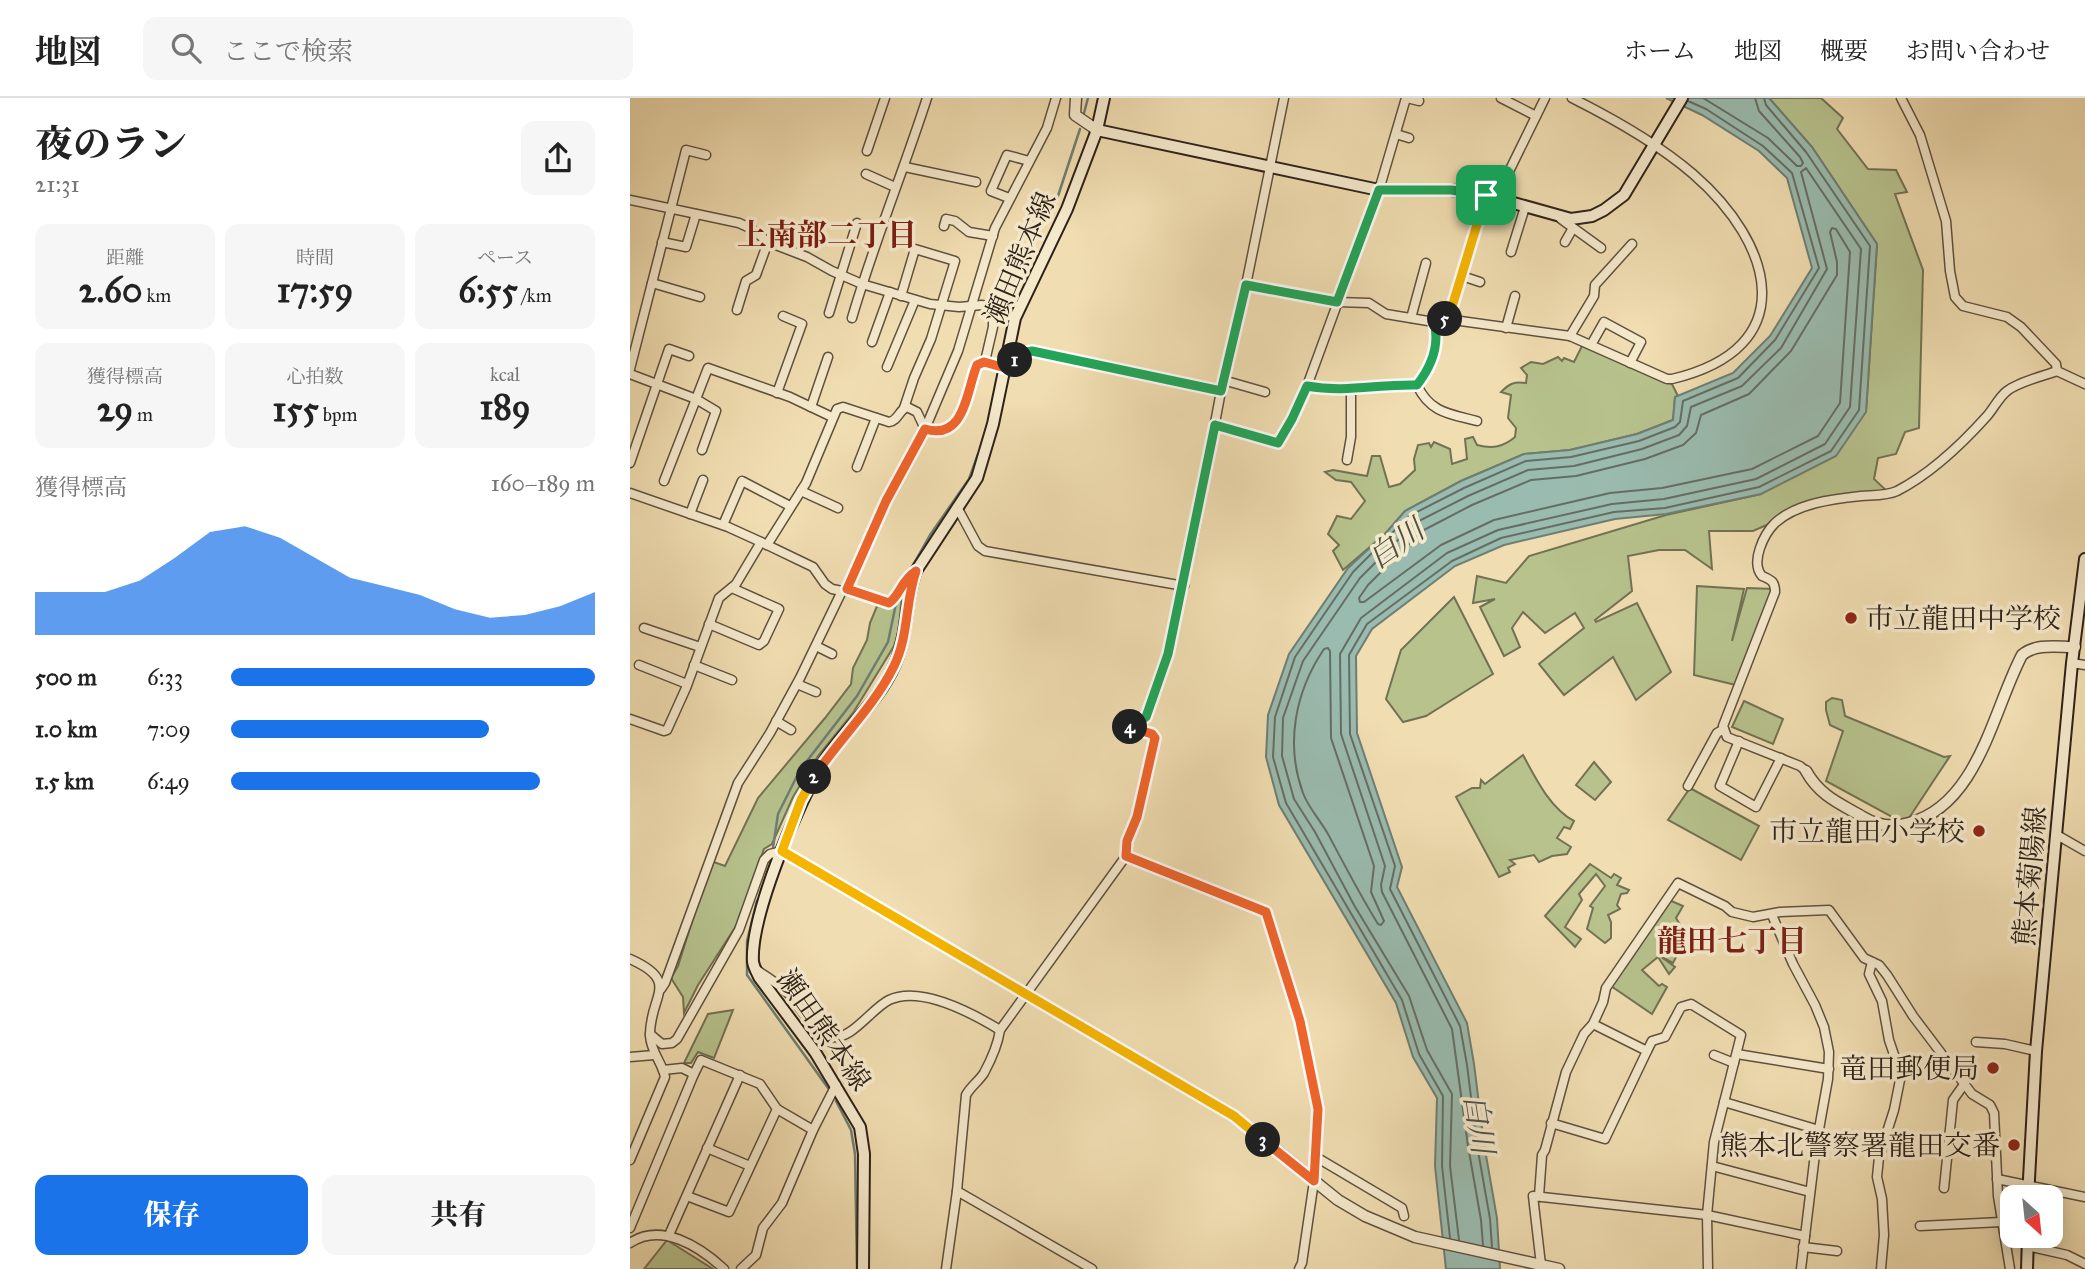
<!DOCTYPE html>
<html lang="ja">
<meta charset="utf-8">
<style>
:root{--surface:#fff;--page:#f6f6f6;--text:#222;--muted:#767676;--line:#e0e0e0;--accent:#1a73e8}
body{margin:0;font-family:"IM FELL Great Primer","Noto Serif JP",serif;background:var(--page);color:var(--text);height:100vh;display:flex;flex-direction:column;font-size:26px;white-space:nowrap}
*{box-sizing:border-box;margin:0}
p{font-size:23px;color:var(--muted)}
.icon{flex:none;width:38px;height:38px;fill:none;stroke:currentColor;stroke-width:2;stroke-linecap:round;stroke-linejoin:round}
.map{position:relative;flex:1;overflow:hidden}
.drawer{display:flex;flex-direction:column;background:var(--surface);width:630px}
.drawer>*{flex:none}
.needle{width:46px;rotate:153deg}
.fabs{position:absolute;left:1370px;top:1087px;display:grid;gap:14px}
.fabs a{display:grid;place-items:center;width:63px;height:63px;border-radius:14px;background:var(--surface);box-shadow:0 4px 18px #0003;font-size:35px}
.pin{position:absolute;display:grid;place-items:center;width:60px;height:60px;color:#fff;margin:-30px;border-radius:14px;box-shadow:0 4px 10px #0006}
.km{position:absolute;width:35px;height:35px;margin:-18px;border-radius:50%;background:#222;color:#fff;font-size:19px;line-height:35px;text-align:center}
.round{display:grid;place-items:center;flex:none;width:74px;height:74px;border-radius:14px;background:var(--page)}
.overview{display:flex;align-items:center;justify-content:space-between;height:119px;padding:0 35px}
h1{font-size:38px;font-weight:800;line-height:52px}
.stats{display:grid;grid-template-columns:repeat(3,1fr);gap:10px;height:119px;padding:7px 35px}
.stats div{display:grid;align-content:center;border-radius:14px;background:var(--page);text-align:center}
.stats b{font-size:35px;font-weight:800}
.stats small{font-size:19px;font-weight:400}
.stats p{font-size:19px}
.chart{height:196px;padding:14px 35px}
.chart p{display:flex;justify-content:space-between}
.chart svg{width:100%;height:126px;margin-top:7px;fill:var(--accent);opacity:.7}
.action{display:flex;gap:14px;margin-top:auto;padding:14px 35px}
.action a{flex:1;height:80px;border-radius:14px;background:var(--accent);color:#fff;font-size:28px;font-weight:800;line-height:80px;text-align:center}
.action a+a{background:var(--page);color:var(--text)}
ul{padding:0 35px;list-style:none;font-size:23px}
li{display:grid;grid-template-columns:112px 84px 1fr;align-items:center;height:52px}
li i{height:18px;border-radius:9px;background:var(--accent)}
header{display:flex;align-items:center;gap:42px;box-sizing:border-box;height:98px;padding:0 35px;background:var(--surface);border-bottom:2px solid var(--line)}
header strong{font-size:33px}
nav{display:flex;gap:38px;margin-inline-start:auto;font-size:24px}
.search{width:490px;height:63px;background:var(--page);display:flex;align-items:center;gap:18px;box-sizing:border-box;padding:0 24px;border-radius:14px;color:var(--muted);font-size:26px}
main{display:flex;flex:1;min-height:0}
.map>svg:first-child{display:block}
.green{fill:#b7c28d;stroke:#727253;stroke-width:2}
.water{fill:#9abbaf;stroke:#6e7e73;stroke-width:2}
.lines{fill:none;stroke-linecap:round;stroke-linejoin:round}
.shore{stroke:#646e64;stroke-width:2}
.stream{stroke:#6e7e73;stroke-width:2.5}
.minor-casing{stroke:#5e513f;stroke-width:11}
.tertiary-casing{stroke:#5e513f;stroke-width:13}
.secondary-casing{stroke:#2d2219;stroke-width:14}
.minor{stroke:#f5e9cc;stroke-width:8}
.tertiary{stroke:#f5e9cc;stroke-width:10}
.secondary{stroke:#f5e9cc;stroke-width:10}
.split-1-casing{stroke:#fff;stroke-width:14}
.split-2-casing{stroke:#fff;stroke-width:14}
.split-3-casing{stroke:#fff;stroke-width:14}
.split-4-casing{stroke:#fff;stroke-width:14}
.split-5-casing{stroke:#fff;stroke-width:14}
.split-6-casing{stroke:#fff;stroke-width:14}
.split-1{stroke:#22a559;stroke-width:9}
.split-2{stroke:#f0652b;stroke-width:9}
.split-3{stroke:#f5b400;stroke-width:9}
.split-4{stroke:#f0652b;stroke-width:9}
.split-5{stroke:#22a559;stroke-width:9}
.split-6{stroke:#f5b400;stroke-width:9}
.poi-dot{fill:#8f2418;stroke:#f5e9cc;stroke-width:2.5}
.labels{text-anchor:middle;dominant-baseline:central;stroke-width:7;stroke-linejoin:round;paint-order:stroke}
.street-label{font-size:28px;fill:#2d2219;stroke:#f5e9cc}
.poi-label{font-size:28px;fill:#2d2219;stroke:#f5e9cc;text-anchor:end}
.neighbourhood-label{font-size:30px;font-weight:bold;fill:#7a1f14;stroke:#f5e9cc}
.water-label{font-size:30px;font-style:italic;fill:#4e5046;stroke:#f5e9cc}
</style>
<header>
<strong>地図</strong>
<div class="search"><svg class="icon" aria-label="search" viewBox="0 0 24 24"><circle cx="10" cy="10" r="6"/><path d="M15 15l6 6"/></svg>ここで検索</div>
<nav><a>ホーム</a><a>地図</a><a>概要</a><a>お問い合わせ</a></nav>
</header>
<main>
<section class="drawer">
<div class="overview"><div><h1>夜のラン</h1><p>21:31</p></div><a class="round"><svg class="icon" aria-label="share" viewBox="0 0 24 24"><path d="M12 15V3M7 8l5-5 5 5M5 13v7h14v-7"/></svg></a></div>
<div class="stats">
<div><p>距離</p><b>2.60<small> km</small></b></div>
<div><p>時間</p><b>17:59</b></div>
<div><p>ペース</p><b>6:55<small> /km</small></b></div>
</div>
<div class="stats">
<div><p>獲得標高</p><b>29<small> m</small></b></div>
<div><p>心拍数</p><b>155<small> bpm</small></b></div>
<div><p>kcal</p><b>189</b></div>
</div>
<div class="chart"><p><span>獲得標高</span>160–189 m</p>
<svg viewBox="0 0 160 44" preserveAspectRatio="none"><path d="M0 44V29L10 29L20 29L30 25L40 17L50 8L60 6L70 10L80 17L90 24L100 27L110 30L120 35L130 38L140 37L150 34L160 29V44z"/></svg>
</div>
<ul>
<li><b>500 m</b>6:33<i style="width:100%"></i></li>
<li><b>1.0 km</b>7:09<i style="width:71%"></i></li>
<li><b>1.5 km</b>6:49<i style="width:85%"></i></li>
</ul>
<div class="action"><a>保存</a><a>共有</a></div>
</section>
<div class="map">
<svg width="1455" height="1171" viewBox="0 0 1455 1171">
<rect width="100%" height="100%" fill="#f0ddb1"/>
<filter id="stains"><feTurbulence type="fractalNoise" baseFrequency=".00286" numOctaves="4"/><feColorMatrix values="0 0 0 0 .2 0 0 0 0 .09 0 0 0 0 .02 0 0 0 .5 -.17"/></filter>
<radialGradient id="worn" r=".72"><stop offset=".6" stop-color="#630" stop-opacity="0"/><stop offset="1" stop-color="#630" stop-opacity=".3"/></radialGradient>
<g class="green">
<path d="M1139,0H1191L1213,20L1207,31L1238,71L1266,72L1277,94L1265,96L1293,172L1289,330L1275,334L1266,356L1248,360L1244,381L1260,396L1184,406L1123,433H1079L1082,471L1055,452H1029L998,458L1002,493L965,522L966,524L1007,505L1041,574L1006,602L983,559L934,597L909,566L954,530L945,515L915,535L893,514L882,530L890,549L874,558L850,509L865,501L843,505L847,478L876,485L899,458L1036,417L1131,396L1236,314L1247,146L1182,49Z"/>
<path d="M953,246L1042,286L1048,298L1045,299L1043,322L1007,336L940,352L894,356L831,383L775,413L755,436L713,472L703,453L709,447L698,436L707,418L721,421L735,403L721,384L706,382L695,374L703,372L737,378L742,358H750L759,389L770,386L785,372L784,361L788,347L799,345L801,349L804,344L820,351L822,366L837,361L835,341L843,339L847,347C863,351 873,349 885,339L886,330L878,320L881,297L871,294C879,286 884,283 896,285L897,277L891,270L901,264L913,266L928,259L932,263L934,260L944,264Z"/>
<path d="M1067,488L1114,491L1102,543L1117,490L1145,491L1110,588L1064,577Z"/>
<path d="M272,495L269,531L264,548L223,615L188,658L163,699L142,746L134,751L108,825L68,887L54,915L53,899L41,880L48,868L81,763L95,768L128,700L195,620L221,586L223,570L237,542L240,525L247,508L259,509Z"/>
<path d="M824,499L863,576L796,618L773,624L756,601L771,552Z"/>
<path d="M1202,600L1212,602L1215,618L1314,659L1320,658L1275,726L1196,683L1213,633L1200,627L1196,612V604Z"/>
<path d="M1114,603L1153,621L1143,646L1102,629Z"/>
<path d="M893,657C906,681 920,710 944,723L940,731L934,729L927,740L941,749L937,756L922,758L909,764L904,757L880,762L885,766L878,770L880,774L869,779L826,699L842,690H850L851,682L855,686Z"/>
<path d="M964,664L981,684L965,702L946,687Z"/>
<path d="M1060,690L1129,728L1111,762L1038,722Z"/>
<path d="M960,766L981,780L984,776L991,780L987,787L999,792L997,795L991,796L987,807L990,811L978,817L981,824V840L975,845L957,831L963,810L960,808L975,788L966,776L949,796L952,802L935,829L951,841L945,849L915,818Z"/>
<path d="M1039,802L1053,808L1046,820L1057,838L1043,865L1030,858L1045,869L1039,876L1028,859L1012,872L1029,888L1032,886L1037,889L1022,916L981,888Z"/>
<path d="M103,912L84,960L68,954L61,965H54L78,916Z"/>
<path d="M37,1142L83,1171H14Z"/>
</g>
<path class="water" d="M1036,0H1139L1182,49L1247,146L1236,314L1206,358L1131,396L1036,416L985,421L874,447L825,468L742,531L726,558L727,635L772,769L767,789L837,925L844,966L854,1046L867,1120L870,1171H816L805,1068L807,1000L783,959L766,905L649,707L636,659L638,617L659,556L718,470L755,436L775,413L831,383L894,356L940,352L1007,336L1043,322L1045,299L1103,275L1140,238L1182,170L1157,80L1129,53L1072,17Z"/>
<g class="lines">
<g class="shore">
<path d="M1073,0L1138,40L1167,68H1171L1173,65L1170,59L1129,13L1125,0"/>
<path d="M1202,130L1206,131L1220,154L1210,305L1188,338L1122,371L1032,390L980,395L864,422L811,447L734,504H730L729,500L738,487L792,433L842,407L901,382L946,378L1015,361L1053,347L1066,335L1071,317L1119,296L1161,253L1207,177V164L1200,134Z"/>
<path d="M698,550L700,553L701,640L744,768L741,794L754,823L751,827L748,826C730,797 714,766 698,736C690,722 678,709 673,695C655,646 665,594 694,551Z"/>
<path d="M820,1140L812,1068L813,998L789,956L772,902L656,705L643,659L645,619L665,559L723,474L779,418L834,390L896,363L941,359L1009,343L1045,329L1050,324L1053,303L1108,280L1145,242L1189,170L1162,75L1133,48L1076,11L1058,3"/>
<path d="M829,1142L820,1068L822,996L797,952L779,898L724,807L685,734L664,701L652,658L653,620L673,563L730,480L785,425L838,398L898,372L944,368L1012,351L1049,337L1057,328L1061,309L1112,288L1151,250L1197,171L1171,74L1176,70L1231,151L1220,309L1195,346L1126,381L1034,401L982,406L868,432L817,455L731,520L710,556L711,636L755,768L751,787L752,794L822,931L838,1048L851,1122L853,1147"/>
<path d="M862,1149L860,1121L847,1047L837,967L830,928L760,791L765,768L720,636L719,557L737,526L822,463L871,440L984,414L1035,410L1129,389L1201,353L1229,312L1240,148L1176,54L1136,7L1134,0"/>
</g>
<g class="stream">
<path d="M454,15L458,0"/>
<path d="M427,101L450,31"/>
<path d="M278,476L300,437L339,381L348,356"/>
<path d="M143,750L148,716L170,672L227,598L258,544L267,501"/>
<path d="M127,803L117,843V877L198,990"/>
<path d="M206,1003L221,1032L225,1056L227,1171"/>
</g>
<g class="minor-casing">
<g id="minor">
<path d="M777,0L789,3"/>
<path d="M871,0L906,18"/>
<path d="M1271,0L1290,37L1316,123L1320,173L1325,199L1333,208L1377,219L1391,229L1426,266L1427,273L1455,286"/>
<path d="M766,36L779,40"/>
<path d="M237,53L255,0"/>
<path d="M275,69L346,84"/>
<path d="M236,76L265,89"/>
<path d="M379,100L361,93L377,57L399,63"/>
<path d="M866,100L915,0"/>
<path d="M0,102L109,125L122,131L138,144L177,159L202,173L232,186L300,206L329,209L352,207L363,214V229L356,259L354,264L347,267C336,294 336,343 295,331L287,314L277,309C269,312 268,323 259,324L213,309L207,311L176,385L137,447"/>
<path d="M931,121L971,150"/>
<path d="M314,128L316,121L325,123L339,134L363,138"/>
<path d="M32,144L56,149L66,116"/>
<path d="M935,144L943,130"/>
<path d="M881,154L895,109"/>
<path d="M832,178L850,184"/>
<path d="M22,185L70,199"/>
<path d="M616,187L707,204L739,205L756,216L804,224L816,221L940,238L964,198L965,187L1002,146"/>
<path d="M271,198L285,151L325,163L301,241L284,280L274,310"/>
<path d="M107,212L116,183L126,177L138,144"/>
<path d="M199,215L227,125"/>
<path d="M222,220C244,145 273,74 297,0"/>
<path d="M781,220L796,165"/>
<path d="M818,222L856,98"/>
<path d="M876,230L885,198"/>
<path d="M940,238L1037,281H1042C1173,250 1144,146 1063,76C1027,45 984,21 942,0"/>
<path d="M242,244L260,194"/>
<path d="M961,247L974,224L1011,244L1000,265"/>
<path d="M354,264L379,271L389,257L402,252L591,293"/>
<path d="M257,269L285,202"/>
<path d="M0,271L56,52L76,57"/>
<path d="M0,276L66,301L78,270L160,299L202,319"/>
<path d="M593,282L635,294"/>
<path d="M787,287C800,315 820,316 847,323"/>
<path d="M677,288C714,294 750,286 787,287C801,269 810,247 804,224"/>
<path d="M147,295L172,226L153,218"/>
<path d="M181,309L198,259"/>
<path d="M585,327L642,344L648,345L651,342L677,288L749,92L776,0"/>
<path d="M717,362L721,339V292"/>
<path d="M0,365L39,251L59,258"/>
<path d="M227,369L246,320"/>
<path d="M34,383L66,301L86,313L72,352"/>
<path d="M171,393L208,410"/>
<path d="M0,395L98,429L131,444"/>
<path d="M327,409L348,448L355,453L554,488"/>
<path d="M60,416L73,382"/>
<path d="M93,427L112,383L160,408"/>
<path d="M217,491L259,505C271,497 271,484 286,473"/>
<path d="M79,526L129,547L134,543L149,511L102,490"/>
<path d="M14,530L70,549"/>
<path d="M186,548L202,556"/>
<path d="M1442,565L1455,567"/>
<path d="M9,567L57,586"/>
<path d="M64,567L102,582"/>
<path d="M167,586L186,594"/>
<path d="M0,621L34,633L37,632L56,590L89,500L106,486L131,444L183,469L195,486L202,491L212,493L219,489L256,403L295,331L328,253L365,130L417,30L426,0"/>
<path d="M146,623L161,632"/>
<path d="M1109,643L1090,688L1126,709L1151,660"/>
<path d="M1176,673L1170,668L1097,639L1093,628L1145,494C1145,484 1142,482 1132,478C1120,464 1134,436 1145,425C1167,405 1203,401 1231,398C1243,397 1256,398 1267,393C1302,375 1331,347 1357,318C1364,310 1369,299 1377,293C1388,284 1413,278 1427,273"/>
<path d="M1058,688L1087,635L1094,631"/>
<path d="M1427,737L1455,753"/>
<path d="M496,758L636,814L670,923L688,1011L684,1083L672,1165L669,1171"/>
<path d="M1142,817L1163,866L1185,907L1194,929L1199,954L1198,981L1186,1048L1171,1171"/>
<path d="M0,861C52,884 19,898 20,938C21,954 32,964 35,979L0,1062"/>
<path d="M1242,864L1239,876L1252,903L1259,942L1271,977L1264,1012L1249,1059L1247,1079L1252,1101L1254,1137L1251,1171"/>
<path d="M125,871C138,879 149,886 160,897C172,909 182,935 201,939C221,943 241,911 259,902C291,887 342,915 370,932"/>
<path d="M31,891L35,885L108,685L140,635L170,580L212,493"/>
<path d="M20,936L32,946L42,945L47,941L109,832L134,762L140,756L152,753"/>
<path d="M1346,944L1375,946L1406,953"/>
<path d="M1017,953L1022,943L1035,939L1051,909L1061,906L1111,937L1084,1044L1077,1117L1078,1171"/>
<path d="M1107,956L1199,971"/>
<path d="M1084,957L1104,965"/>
<path d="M0,959L24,957"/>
<path d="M33,972L52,970L64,976L71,962L130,986L147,1011L183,1032"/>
<path d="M1094,1004L1189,1032"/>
<path d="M921,1025L975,1041L1017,953L963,926"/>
<path d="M77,1050L120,1068"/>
<path d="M686,1059L772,1110L774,1118"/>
<path d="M1082,1068L1180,1094"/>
<path d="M1367,1081L1455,1099"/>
<path d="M1314,1090L1323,1002L1335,985"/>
<path d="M327,1093L462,1171"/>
<path d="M57,1098L99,1114L147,1011"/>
<path d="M909,1098L912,1057L915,1052L936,974L954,936L963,926L973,904L976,890L1048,785L1095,808L1102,814L1123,819L1150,814L1199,812L1234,860L1249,867L1257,877L1283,918L1342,996L1360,1007L1364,1015L1368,1098L1380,1171"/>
<path d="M1290,1128L1371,1124"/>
<path d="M0,1130L64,976"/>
<path d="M39,1137L110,977"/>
<path d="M0,1145C31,1124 69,1148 94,1171"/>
<path d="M1397,1148L1437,1157L1455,1166"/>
<path d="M1173,1149L1207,1153"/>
<path d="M911,1167L903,1098L1077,1117L1175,1138"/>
<path d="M111,1171L126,1157L133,1130L152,1105L183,1032L206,987"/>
<path d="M316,1171L327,1093L336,997C341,988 349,983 354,975C361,962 368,946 370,932L496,758L497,743L507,719L525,640L522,636L500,629L516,619L538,556L566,426L591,293L616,187L654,0"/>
</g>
</g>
<g class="tertiary-casing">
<g id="tertiary">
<path d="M446,0L445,17L467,32"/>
<path d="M1176,673C1190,698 1209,705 1233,719C1248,728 1262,730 1279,725C1348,707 1363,612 1392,557C1406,545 1427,549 1445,549"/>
<path d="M152,753L604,1018L708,1102L735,1118L785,1139L929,1171"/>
</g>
</g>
<g class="secondary-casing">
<g id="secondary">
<path d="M467,32L749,92H821L855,97L941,121L962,118L974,112L994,97L1052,0"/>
<path d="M1398,1099L1406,953L1442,565L1455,461"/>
<path d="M233,1171L234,1056L230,1029L185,954L129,879C127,874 124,870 123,864C120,819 168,704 193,665C215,631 249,604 265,566C278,536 275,503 286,473L347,380L363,326L385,220L437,111L467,32L474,0"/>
<path d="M1397,1171L1398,1138"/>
</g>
</g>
<use href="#minor" class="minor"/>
<use href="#tertiary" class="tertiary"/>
<use href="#secondary" class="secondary"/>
</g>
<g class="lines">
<g class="split-1-casing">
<path id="split-1" d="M385,262L393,255L402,253L591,293L616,187L707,204L749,92H821L856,97"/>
</g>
<g class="split-2-casing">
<path id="split-2" d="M184,679C209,641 244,609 264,568C279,538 275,504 286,473C270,484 271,496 259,505L217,491L256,403L295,331C335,343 336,294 347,267L354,264L379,271L385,262"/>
</g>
<g class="split-3-casing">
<path id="split-3" d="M184,679L171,702L152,753L604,1018L633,1042"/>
</g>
<g class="split-4-casing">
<path id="split-4" d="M500,629L522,636L525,640L507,719L497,743L496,758L636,814L670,923L688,1011L684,1083L633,1042"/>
</g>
<g class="split-5-casing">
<path id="split-5" d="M500,629L516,619L538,556L585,327L648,345L662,321L677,288C716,295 748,286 787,287C801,269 810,247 804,224L815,221"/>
</g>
<g class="split-6-casing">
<path id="split-6" d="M815,221L818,222L856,97"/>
</g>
<use href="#split-1" class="split-1"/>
<use href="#split-2" class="split-2"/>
<use href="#split-3" class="split-3"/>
<use href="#split-4" class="split-4"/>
<use href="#split-5" class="split-5"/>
<use href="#split-6" class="split-6"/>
</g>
<g class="poi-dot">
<circle cx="1221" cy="520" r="7"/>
<circle cx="1349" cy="733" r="7"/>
<circle cx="1363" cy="970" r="7"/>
<circle cx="1384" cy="1047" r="7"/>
</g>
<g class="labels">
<g class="street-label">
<text transform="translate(390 160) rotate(-67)">瀬田熊本線</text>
<text transform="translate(1400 778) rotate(-85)">熊本菊陽線</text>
<text transform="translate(194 932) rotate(55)">瀬田熊本線</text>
</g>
<g class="poi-label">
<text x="1235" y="520" text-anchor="start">市立龍田中学校</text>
<text x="1335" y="733">市立龍田小学校</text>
<text x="1349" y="970">竜田郵便局</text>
<text x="1370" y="1047">熊本北警察署龍田交番</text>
</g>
<g class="neighbourhood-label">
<text x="197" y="137">上南部二丁目</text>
<text x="1102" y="843">龍田七丁目</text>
</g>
<g class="water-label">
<text transform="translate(766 446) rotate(-36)">白川</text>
<text transform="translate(849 1026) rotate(81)">白川</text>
</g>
</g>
<rect width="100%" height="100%" filter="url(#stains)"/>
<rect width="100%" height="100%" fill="url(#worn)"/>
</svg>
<div class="fabs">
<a><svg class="needle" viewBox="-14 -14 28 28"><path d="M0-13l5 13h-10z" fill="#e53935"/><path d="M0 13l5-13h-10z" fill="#767676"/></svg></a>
</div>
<div class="pin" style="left:856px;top:97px;background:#1e9e55"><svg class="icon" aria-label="arrive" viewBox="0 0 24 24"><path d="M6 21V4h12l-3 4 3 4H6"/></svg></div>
<b class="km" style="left:385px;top:262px">1</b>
<b class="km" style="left:184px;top:679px">2</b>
<b class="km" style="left:633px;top:1042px">3</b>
<b class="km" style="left:500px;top:629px">4</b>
<b class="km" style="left:815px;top:221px">5</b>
</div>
</main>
